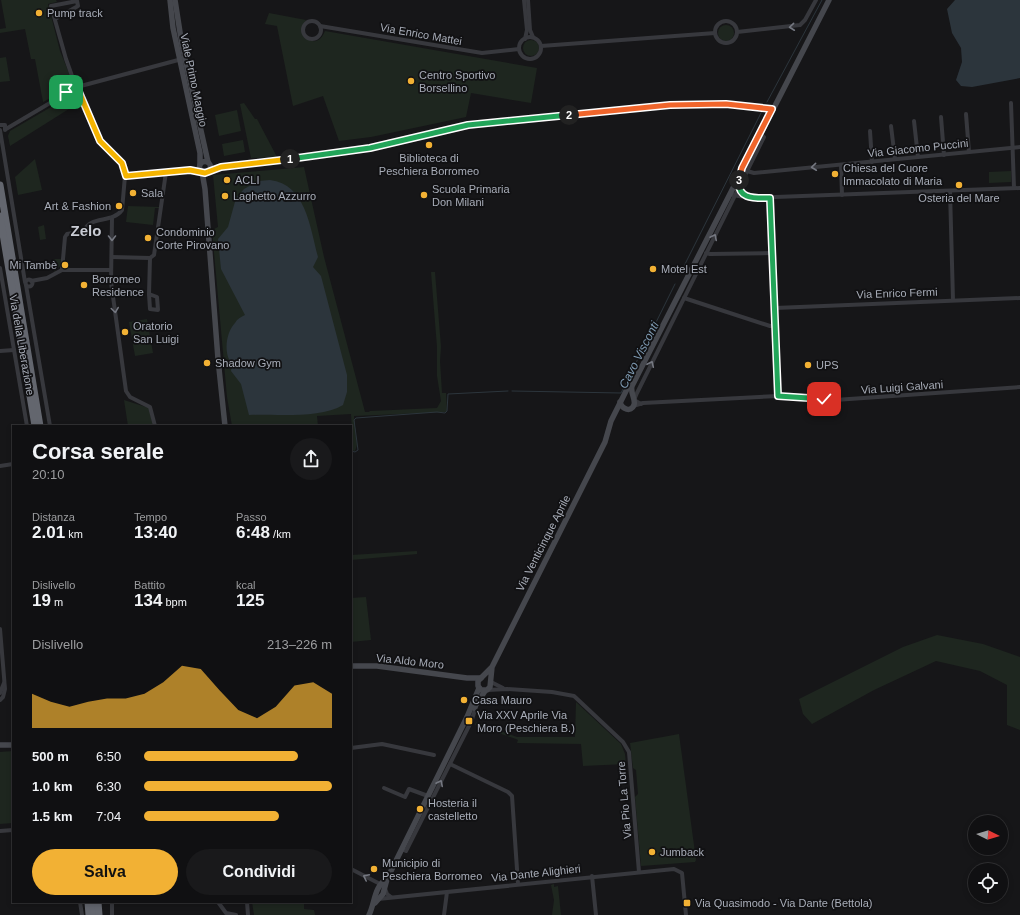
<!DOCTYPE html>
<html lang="it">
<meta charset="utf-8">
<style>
:root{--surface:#101012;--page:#19191b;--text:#f1f3f6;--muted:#9c9d9f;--line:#303032;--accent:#f2b134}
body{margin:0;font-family:Helvetica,sans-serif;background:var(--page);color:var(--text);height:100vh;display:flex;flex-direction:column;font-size:15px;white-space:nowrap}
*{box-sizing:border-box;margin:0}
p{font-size:13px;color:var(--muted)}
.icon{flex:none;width:22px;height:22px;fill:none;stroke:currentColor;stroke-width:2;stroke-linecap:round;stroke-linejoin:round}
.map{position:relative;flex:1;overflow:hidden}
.panel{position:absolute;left:12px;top:425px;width:340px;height:478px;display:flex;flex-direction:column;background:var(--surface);border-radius:0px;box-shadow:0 2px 6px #0003,0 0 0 1px var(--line)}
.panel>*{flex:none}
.needle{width:26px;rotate:95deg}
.controls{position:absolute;left:968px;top:815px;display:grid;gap:8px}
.controls a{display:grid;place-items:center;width:40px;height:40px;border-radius:50%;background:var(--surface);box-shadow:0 2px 6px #0003,0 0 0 1px var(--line);font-size:20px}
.pin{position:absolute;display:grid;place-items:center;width:34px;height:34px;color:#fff;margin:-17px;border-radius:8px;box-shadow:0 2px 6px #0006}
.km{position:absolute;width:20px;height:20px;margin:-10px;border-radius:50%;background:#222;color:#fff;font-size:11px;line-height:20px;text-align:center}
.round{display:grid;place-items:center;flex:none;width:42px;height:42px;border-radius:21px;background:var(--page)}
.head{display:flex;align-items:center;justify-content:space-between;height:68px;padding:0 20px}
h1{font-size:22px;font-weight:800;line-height:30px}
.figures{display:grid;grid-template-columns:repeat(3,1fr);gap:6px;height:68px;padding:4px 20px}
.figures div{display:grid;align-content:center}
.figures b{font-size:17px;font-weight:800}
.figures small{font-size:11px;font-weight:400}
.figures p{font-size:11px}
.chart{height:112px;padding:8px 20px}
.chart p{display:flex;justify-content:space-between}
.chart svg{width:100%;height:72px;margin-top:4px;fill:var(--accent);opacity:.7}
.action{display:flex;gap:8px;margin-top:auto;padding:8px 20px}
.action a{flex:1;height:46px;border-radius:24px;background:var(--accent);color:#111;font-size:16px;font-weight:800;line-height:46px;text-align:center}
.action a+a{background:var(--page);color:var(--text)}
ul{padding:0 20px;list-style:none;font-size:13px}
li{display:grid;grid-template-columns:64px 48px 1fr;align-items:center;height:30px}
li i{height:10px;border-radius:5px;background:var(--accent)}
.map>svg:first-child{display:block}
.green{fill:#1e261f}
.water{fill:#2c353c}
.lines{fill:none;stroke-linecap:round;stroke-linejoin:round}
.stream{stroke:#2c353c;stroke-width:1}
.street{stroke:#37383d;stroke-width:4}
.secondary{stroke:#45474d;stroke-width:5.5}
.highway{stroke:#63666e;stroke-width:7}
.oneway{stroke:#757881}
.split-1-casing{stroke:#fff;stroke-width:8}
.split-2-casing{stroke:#fff;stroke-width:8}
.split-3-casing{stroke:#fff;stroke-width:8}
.split-4-casing{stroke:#fff;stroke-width:8}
.split-1{stroke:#f5b400;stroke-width:5}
.split-2{stroke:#22a559;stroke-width:5}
.split-3{stroke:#f0652b;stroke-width:5}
.split-4{stroke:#22a559;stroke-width:5}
.poi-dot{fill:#f2b134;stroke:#111113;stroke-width:1.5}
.labels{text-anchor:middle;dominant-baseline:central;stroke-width:3.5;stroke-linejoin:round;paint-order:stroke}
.poi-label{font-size:11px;fill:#a8adb8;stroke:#111113;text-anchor:start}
.street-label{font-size:11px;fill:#a8adb8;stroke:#111113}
.water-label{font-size:12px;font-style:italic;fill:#7f9bb3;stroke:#111113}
.district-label{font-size:15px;font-weight:bold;fill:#c9ccd4;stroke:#111113}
</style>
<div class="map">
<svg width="1020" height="915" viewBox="0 0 1020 915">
<rect width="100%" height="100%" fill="#161618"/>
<g class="green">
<path d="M1,0H56L57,2L48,4L60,51L73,83L72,87L43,102L35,59H31L25,29L0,33V29L6,28Z"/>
<path d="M269,13L306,20L302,27L303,36C313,44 320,43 325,31L537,68L531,103L471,93L466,117L371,137L339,141L323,96L293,106L277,26L265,24Z"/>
<circle cx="726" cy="33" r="8"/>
<circle cx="531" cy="48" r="8"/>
<path d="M6,57L10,81L0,82V58Z"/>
<path d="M75,93L80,102L10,146L8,136L10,131Z"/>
<path d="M244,103L255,119H257L277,157L251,158L240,104Z"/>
<path d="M237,110L241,131L219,136L215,115Z"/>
<path d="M243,140L245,152L224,156L222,144Z"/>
<path d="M35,159L42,190L18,195L15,177Z"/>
<path d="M304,167L324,257L365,412H369L370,411L437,408L441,401L437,376V347L431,272H435L441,347L440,361L442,393H446L447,412L354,416L357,445L355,451L351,450V447L353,446L351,414L317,416L318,426H232L227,397L212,230L218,227L213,175Z"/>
<path d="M1011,171V182L989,183V172Z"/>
<path d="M128,206L159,207V208H155L153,225L126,222Z"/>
<path d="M44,225L46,239L40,240L38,227Z"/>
<path d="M53,259H61L60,266L54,272Z"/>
<path d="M147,319L153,353L135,356L129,322Z"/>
<path d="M124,400L149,408L153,426H128Z"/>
<path d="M417,551V554L351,560V555Z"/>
<path d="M366,597L371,640L351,642V598Z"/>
<path d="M937,635L983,644L1020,657V730L1007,725V685L980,671L936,661L874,690L812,724L803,714L799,699L903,647Z"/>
<path d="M576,702L621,744L625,754L626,764L583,766L581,744L517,743L518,740L516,739L475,725L476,722L517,737H575Z"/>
<path d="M679,734L696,860L695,862L641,866L635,797L638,794L636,770L633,768L630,743Z"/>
<path d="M13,751V823L0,824V752Z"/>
<path d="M554,884V887L558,886L561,915H552L554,900L551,885Z"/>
<path d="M252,902H304V909L314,910L315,915H254Z"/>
</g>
<g class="water">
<path d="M955,0H1020V78L972,87L961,86L956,80L962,62L961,48L952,33L947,9Z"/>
<path d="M270,180C306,184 310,228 318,257L313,267L321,276L347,375V392L343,405C320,419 276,414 249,415L241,384L231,371L232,364C223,354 226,332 235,323C237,319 241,317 245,315L221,269L218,239L228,227L236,198L244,189L259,181Z"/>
</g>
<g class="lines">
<g class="stream">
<path d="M767,102L822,0"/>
<path d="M683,268L762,111"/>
<path d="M512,391L621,393L675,284"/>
<path d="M351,451L355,452L358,450L354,420L356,418L437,412L445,413L447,411L448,394L508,391"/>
</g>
<g class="street">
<path d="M524,0L527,30L525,39"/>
<path d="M528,0L530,30L533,37"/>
<path d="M55,19L78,6L77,1L51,6L66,59L78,93L100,141L122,163L125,176L122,210C112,224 90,215 84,231L67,234L65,237L62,270"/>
<circle cx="726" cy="32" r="11"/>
<circle cx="312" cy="30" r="9"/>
<path d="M320,26L482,53L519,49"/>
<path d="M737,32L800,25L805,20L816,0"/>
<circle cx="530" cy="48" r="11"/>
<path d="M541,46L715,33"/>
<path d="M1011,103L1014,188"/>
<path d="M966,114L969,152"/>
<path d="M941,117L944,155"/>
<path d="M914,121L918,157"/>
<path d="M0,125H5V130"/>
<path d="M891,126L895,159"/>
<path d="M6,129L77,87L182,59"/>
<path d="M0,130L25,282"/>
<path d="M870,131L872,162"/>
<path d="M841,165L842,195"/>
<path d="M209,170L221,167L370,148L468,125L644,106L726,105L772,109"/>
<path d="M747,171L754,173L1020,147"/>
<path d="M125,176L190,170L201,171"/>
<path d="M739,187L741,193L749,198"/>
<path d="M950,191L953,300"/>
<path d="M733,195L750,198L1020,188"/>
<path d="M770,198L778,396"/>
<path d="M112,218L111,282L126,391L130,397L150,407L155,426"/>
<path d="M706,253L710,254L772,253"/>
<path d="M112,257L150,258"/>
<path d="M150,258L154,255L166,172"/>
<path d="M0,268L27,426"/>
<circle cx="29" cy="283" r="3.5"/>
<path d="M31,281L47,278L62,270H111"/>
<path d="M26,285L50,426"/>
<path d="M149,294L157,297L158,310L150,309Z"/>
<path d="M149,294L150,258"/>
<path d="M684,298L770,326H775"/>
<path d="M775,308L1020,298"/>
<path d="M0,351L14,350"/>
<path d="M641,404L634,400L637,393L764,137L760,134"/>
<path d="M633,406L643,403L778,396L835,400L1020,387"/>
<path d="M0,466L13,464"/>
<path d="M0,629L5,689L3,697L0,700"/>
<path d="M491,682L503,688"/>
<path d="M488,690L507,689L552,692L574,696L623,742L629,752L639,872"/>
<path d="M0,693L4,683"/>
<path d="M351,748L382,744L434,755"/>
<path d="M450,764L508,792L512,796L518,884"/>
<path d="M384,788L405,797L409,789L428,796"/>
<path d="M0,831L13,830"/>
<path d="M402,849L406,851L471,722L476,707"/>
<path d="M351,869L384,886L387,894L391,897"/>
<path d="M592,876L596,915"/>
<path d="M378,899L674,869L682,873L686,915"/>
<path d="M80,902L82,915"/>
<path d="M112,902V915"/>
<path d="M218,902L226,913L236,915"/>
<path d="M247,902L248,915"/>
<path d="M444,915L447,892"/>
</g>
<g class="secondary">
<path d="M170,0L173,28L200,153V164"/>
<path d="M175,0L182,45L208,162"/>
<circle cx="205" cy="167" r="5.5"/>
<path d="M202,172L205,189L218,359L225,426"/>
<path d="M620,402C622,409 631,413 634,405C636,399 630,393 632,386L829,0"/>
<path d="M351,666H377L467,678H481"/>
<path d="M492,667L490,687L487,690H481L478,686V681L492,667L605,442L611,421L629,385"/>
<path d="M474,708L485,691"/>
<path d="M0,745H13"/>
<path d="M375,903L383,894L387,879L467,717L479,688"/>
<path d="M369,915C375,903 374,886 387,879"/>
</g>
<g class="highway">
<path d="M0,185L40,426"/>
<path d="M0,216L35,426"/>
<path d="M88,902L89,915"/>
<path d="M93,902L94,915"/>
<path d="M98,902L99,915"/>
</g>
</g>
<defs><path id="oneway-chevron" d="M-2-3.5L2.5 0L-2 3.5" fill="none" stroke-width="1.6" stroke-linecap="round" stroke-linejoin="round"/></defs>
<g class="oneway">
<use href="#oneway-chevron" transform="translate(792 27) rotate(174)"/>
<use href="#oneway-chevron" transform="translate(814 167) rotate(174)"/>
<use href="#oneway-chevron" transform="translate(714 237) rotate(-63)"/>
<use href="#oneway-chevron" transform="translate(112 238) rotate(90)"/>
<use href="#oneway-chevron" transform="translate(115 310) rotate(82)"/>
<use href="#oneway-chevron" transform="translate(651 364) rotate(-65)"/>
<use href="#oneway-chevron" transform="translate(440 783) rotate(-63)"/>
<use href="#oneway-chevron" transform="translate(366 877) rotate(-153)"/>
</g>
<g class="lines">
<g class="split-1-casing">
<path id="split-1" d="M66,92L77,87L100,141L122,163L126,176L190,170L205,173L221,167L290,159"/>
</g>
<g class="split-2-casing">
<path id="split-2" d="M290,159L370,148L468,125L569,115"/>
</g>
<g class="split-3-casing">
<path id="split-3" d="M569,115L670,105L726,104L772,109L742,168L739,180"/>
</g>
<g class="split-4-casing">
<path id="split-4" d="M739,180C737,200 755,198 770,198L778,396L824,399"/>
</g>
<use href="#split-1" class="split-1"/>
<use href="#split-2" class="split-2"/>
<use href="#split-3" class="split-3"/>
<use href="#split-4" class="split-4"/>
</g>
<g class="poi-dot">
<circle cx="39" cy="13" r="4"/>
<circle cx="411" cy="81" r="4"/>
<circle cx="429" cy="145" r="4"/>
<circle cx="835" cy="174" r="4"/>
<circle cx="227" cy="180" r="4"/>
<circle cx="959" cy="185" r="4"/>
<circle cx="133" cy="193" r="4"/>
<circle cx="424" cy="195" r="4"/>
<circle cx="225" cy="196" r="4"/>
<circle cx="119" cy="206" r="4"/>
<circle cx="148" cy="238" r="4"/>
<circle cx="65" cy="265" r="4"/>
<circle cx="653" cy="269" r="4"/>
<circle cx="84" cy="285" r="4"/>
<circle cx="125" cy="332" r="4"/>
<circle cx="207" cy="363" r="4"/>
<circle cx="808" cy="365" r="4"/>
<circle cx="464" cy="700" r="4"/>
<rect x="465" y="717" width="8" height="8" rx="2"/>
<circle cx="420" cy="809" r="4"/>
<circle cx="652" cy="852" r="4"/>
<circle cx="374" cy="869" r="4"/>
<rect x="683" y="899" width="8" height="8" rx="2"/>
</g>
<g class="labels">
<g class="poi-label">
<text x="47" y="13">Pump track</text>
<text x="419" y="75">Centro Sportivo<tspan x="419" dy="13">Borsellino</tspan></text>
<text x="429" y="158" text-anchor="middle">Biblioteca di<tspan x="429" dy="13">Peschiera Borromeo</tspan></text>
<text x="843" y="168">Chiesa del Cuore<tspan x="843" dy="13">Immacolato di Maria</tspan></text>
<text x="235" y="180">ACLI</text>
<text x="432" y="189">Scuola Primaria<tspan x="432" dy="13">Don Milani</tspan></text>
<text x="141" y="193">Sala</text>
<text x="233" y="196">Laghetto Azzurro</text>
<text x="959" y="198" text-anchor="middle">Osteria del Mare</text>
<text x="111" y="206" text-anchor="end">Art &amp; Fashion</text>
<text x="156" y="232">Condominio<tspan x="156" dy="13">Corte Pirovano</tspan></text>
<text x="57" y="265" text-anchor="end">Mi Tambè</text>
<text x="661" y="269">Motel Est</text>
<text x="92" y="279">Borromeo<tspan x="92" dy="13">Residence</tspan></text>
<text x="133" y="326">Oratorio<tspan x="133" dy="13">San Luigi</tspan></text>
<text x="215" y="363">Shadow Gym</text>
<text x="816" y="365">UPS</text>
<text x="472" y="700">Casa Mauro</text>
<text x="477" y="715">Via XXV Aprile Via<tspan x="477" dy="13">Moro (Peschiera B.)</tspan></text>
<text x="428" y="803">Hosteria il<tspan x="428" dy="13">castelletto</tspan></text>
<text x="660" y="852">Jumback</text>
<text x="382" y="863">Municipio di<tspan x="382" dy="13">Peschiera Borromeo</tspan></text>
<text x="695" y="903">Via Quasimodo - Via Dante (Bettola)</text>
</g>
<g class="street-label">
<text transform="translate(421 34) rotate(10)">Via Enrico Mattei</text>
<text transform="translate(194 80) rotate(78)">Viale Primo Maggio</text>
<text transform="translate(918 148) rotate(-6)">Via Giacomo Puccini</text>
<text transform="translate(897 293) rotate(-2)">Via Enrico Fermi</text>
<text transform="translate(22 345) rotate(80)">Via della Liberazione</text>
<text transform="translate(902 387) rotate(-4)">Via Luigi Galvani</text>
<text transform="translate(543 543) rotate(-63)">Via Venticinque Aprile</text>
<text transform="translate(410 661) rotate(6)">Via Aldo Moro</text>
<text transform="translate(624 800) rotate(-95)">Via Pio La Torre</text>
<text transform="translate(536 873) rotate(-6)">Via Dante Alighieri</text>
</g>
<g class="water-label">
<text transform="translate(639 355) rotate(-63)">Cavo Visconti</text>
</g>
<g class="district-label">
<text x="86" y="230">Zelo</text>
</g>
</g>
</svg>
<div class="controls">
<a><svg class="needle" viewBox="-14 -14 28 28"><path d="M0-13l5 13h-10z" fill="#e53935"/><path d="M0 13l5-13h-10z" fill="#9c9d9f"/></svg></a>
<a><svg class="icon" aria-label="locate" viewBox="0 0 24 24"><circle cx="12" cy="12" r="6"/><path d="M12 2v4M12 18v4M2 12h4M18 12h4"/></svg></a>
</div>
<div class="pin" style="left:66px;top:92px;background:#1e9e55"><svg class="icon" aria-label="arrive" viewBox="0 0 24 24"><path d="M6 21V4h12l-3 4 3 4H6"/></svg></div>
<div class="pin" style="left:824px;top:399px;background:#d93025"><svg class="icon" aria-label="check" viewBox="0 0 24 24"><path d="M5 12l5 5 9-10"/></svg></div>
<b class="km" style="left:290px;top:159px">1</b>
<b class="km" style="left:569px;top:115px">2</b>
<b class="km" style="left:739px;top:180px">3</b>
<section class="panel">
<div class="head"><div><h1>Corsa serale</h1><p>20:10</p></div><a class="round"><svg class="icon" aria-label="share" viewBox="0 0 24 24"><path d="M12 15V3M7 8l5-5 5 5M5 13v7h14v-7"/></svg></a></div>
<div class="figures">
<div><p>Distanza</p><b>2.01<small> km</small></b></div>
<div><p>Tempo</p><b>13:40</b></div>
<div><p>Passo</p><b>6:48<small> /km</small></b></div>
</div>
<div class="figures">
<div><p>Dislivello</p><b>19<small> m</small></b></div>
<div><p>Battito</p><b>134<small> bpm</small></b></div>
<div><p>kcal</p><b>125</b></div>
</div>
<div class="chart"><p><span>Dislivello</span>213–226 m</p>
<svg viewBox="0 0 160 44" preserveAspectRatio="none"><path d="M0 44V23L10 28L20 31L30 28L40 26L50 26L60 23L70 16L80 6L90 8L100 21L110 33L120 38L130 31L140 18L150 16L160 23V44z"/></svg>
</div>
<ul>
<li><b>500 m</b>6:50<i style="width:82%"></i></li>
<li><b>1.0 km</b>6:30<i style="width:100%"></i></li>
<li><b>1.5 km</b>7:04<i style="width:72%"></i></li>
</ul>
<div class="action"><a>Salva</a><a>Condividi</a></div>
</section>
</div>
